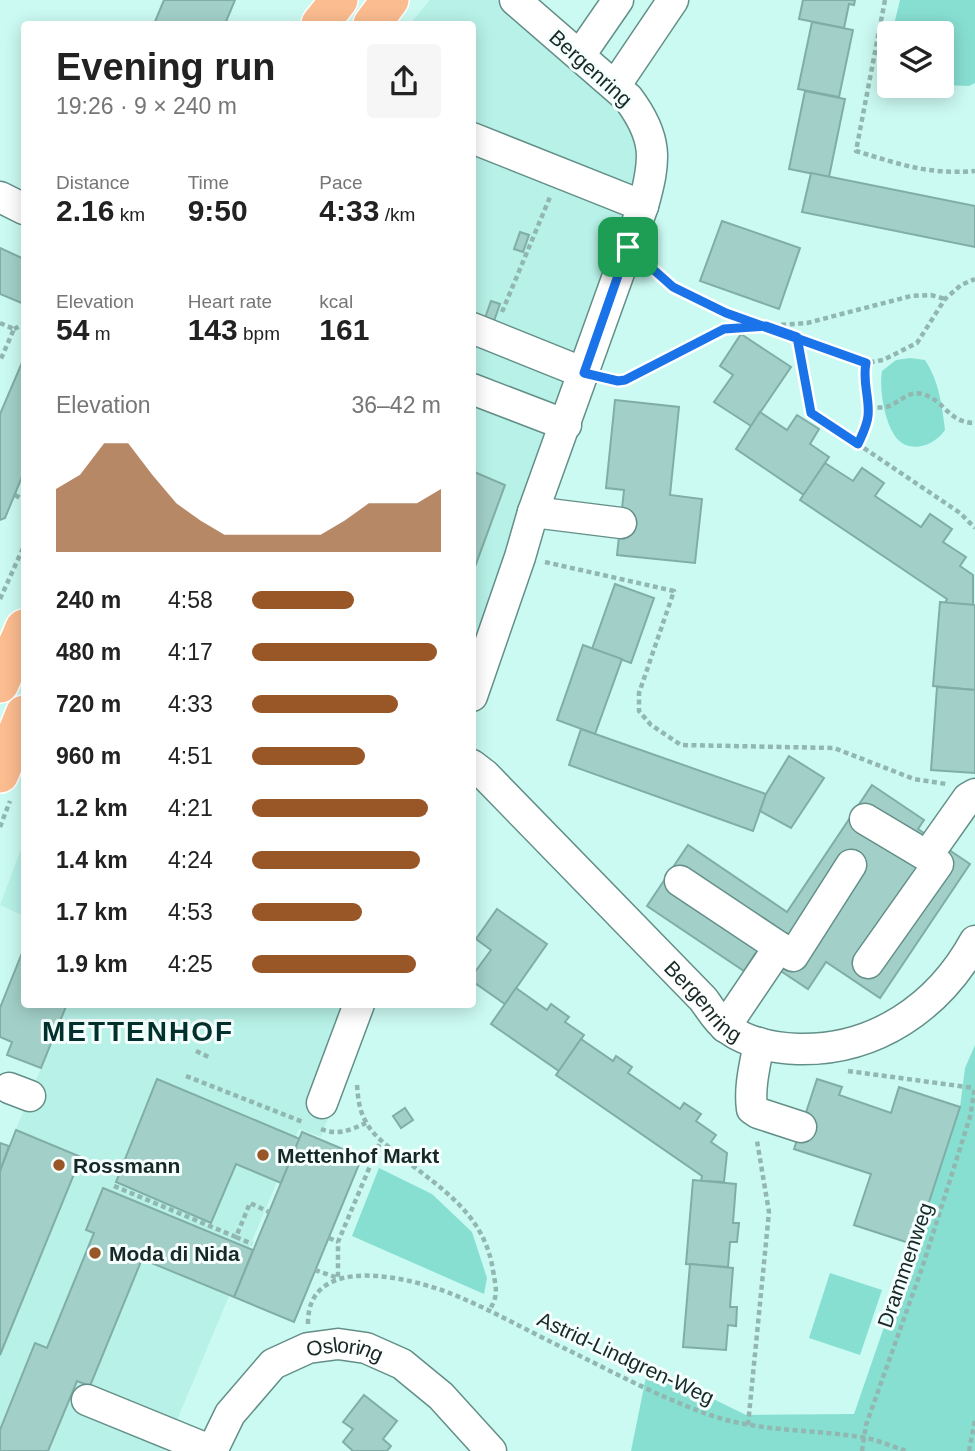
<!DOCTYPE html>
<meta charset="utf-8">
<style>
:root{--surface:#fff;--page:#f6f6f6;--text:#222;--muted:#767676;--accent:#995626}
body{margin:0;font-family:Helvetica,sans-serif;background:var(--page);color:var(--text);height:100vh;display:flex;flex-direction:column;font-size:26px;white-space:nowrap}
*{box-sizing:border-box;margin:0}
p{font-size:23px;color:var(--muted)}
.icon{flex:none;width:38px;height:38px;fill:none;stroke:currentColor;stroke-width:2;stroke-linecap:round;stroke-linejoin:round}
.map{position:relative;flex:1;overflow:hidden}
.drawer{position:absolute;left:21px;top:21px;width:455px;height:987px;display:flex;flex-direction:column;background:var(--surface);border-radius:7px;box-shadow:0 4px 18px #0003}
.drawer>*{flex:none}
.fabs{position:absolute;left:877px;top:21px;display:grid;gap:14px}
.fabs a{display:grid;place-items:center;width:77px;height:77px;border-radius:7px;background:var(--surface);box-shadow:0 4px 18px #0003;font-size:35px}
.pin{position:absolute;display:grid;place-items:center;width:60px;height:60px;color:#fff;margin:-30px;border-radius:14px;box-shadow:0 4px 10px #0006}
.round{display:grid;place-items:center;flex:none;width:74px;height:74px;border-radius:7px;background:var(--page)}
.summary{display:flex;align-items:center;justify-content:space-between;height:119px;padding:0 35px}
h1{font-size:38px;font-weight:800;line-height:52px}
.metrics{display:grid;grid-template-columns:repeat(3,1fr);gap:10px;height:119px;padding:7px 35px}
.metrics div{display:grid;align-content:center}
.metrics b{font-size:30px;font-weight:800}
.metrics small{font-size:19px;font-weight:400}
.metrics p{font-size:19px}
.chart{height:196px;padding:14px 35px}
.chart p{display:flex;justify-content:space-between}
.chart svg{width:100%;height:126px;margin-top:7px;fill:var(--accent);opacity:.7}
ul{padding:0 35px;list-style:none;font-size:23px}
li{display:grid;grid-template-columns:112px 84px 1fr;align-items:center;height:52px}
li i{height:18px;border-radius:9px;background:var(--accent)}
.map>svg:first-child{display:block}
.built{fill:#b7f1e7}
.green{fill:#87dfd2}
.building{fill:#a2d0c8;stroke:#80aea6;stroke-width:2}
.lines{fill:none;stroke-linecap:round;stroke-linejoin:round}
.minor-casing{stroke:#638f88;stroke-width:33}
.major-casing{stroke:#fff;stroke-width:40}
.path{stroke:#91b7b0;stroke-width:4.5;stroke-dasharray:5 3.5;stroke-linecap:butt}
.minor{stroke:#fff;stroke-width:30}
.major{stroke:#fbbc8f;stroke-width:37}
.route-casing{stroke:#fff;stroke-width:14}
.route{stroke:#1a73e8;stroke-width:9}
.poi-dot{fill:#995626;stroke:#f5fffd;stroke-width:2.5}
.labels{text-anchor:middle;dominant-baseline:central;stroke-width:6;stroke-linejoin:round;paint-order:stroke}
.street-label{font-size:21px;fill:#172926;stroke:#f5fffd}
.poi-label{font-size:21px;font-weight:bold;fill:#172926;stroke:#f5fffd;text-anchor:start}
.district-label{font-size:28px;font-weight:bold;letter-spacing:2px;fill:#01312c;stroke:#f5fffd}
</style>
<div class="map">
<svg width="975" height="1451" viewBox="0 0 975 1451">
<rect width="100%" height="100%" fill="#cbfaf2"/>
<g class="built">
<path d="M430,0H497L600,88L629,117L642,142L639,177L473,646L472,24H410Z"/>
<path d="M24,841V916L0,905Z"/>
<path d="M67,1005H371L321,1137L299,1129L164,1451H0V1143L9,1146Z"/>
</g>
<g class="green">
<path d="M900,0H975V83L969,86L942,85V33H892Z"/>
<path d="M910,358L925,360C939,381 942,405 945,430C932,449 903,455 892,431C884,416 879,387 882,371L896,360Z"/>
<path d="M975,1045V1451H631L648,1367L746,1415L854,1414L960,1107L965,1068Z"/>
<path d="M379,1168L432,1194L472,1232L487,1278L484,1294L352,1236Z"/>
<path d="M830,1273L882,1290L860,1355L809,1338Z"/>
</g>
<g class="building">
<path d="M164,0H235L225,24H154Z"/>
<path d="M803,0H855L854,5L849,4L844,28L799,19Z"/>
<path d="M812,22L853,30L839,97L798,89Z"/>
<path d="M805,91L845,99L829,177L789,169Z"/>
<path d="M811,173L975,206V247L802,212Z"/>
<path d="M722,221L800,248L779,309L700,281Z"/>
<path d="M520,232L529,235L523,252L514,249Z"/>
<path d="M0,248L24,259V304L0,294Z"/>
<path d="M491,301L500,304L494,321L485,318Z"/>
<path d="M741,334L791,367L751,426L714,402L733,375L720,366Z"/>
<path d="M24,358V472L5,518L0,520V414Z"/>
<path d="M615,400L679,407L670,495L702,499L695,563L617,555L624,490L606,488Z"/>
<path d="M760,412L787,430L797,415L819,429L810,444L829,457L804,495L736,449Z"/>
<path d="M825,463L853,481L862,468L884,483L875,496L921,527L930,514L952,529L943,542L966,557L960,566L973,575V605L945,603L947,599L800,500Z"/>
<path d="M472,471L505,485L472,575Z"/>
<path d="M615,584L654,598L631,663L592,649Z"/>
<path d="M940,602L975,605V690L933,686Z"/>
<path d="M583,645L622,659L595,734L557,720Z"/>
<path d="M937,687L975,690V773L931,770Z"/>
<path d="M581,729L766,794L753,831L569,765Z"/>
<path d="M789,756L824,778L791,828L760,811L766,794Z"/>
<path d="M872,785L924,820L918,829L970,864L880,998L826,962L808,989L755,954L744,971L647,906L688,845L787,912Z"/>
<path d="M497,909L547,944L505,1004L472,981V976L491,950L476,939Z"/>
<path d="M24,948V1004H67L41,1068L7,1055L12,1042L0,1037V1008Z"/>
<path d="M516,988L547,1010L551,1004L569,1017L565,1022L584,1035L559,1071L491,1024Z"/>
<path d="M581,1039L613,1061L616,1056L632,1067L628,1073L680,1109L684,1103L701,1114L696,1121L716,1135L711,1142L727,1153L724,1182L701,1181L702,1176L556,1075Z"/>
<path d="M157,1079L300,1139L281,1183L236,1164L211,1223L116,1182Z"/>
<path d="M817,1079L842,1087L839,1095L891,1113L899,1087L960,1107L915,1245L854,1225L871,1174L794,1149Z"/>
<path d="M405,1108L413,1120L401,1128L393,1116Z"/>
<path d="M16,1130L81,1157L0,1355V1171Z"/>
<path d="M302,1132L362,1157L294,1322L234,1297Z"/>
<path d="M0,1143L9,1146L0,1171Z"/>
<path d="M693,1180L736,1184L733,1223H739L737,1242H730L728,1267L686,1264Z"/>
<path d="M103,1188L253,1250L234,1297L142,1259L90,1386L77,1381L48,1451H0V1430L35,1343L47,1348L94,1233L86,1230Z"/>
<path d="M690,1264L733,1268L730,1307H737L736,1326L728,1325L726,1350L683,1347Z"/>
<path d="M364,1395L397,1421L383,1439L391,1446L387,1451H353L343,1442L353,1429L343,1422Z"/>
</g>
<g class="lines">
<g class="minor-casing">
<g id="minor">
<path d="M580,55L618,0"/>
<path d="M615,86L673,0"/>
<path d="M472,138L643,206"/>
<path d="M0,197L24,209"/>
<path d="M472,328L584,373"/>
<path d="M472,389L566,425"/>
<path d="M533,512L621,523"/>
<path d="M472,696L520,557L533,512L643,206C656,160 658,138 628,98L515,0"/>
<path id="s1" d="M472,765L485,775L703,999C710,1008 717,1021 727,1028C747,1043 773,1048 798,1049C875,1051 939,1007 975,941"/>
<path d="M865,819L927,856"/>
<path d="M680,881L779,947L725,1027"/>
<path d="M779,947L793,956L851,865"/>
<path d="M868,963L938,864L927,856L968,798L975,794"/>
<path d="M759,1043C755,1065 749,1087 752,1109L758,1113L801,1127"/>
<path d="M9,1088L30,1096"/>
<path d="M322,1103L359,1004"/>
<path id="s2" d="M87,1400L212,1451L230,1414L273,1364L308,1348L338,1344L366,1348L402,1364L441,1396L491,1451"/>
</g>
</g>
<g class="major-casing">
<g id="major">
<path d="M320,24L339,0"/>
<path d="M372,24L390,0"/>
<path d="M0,684L24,628"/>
<path d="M0,774L24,714"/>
</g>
</g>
<g class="path">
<path d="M885,0L856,151C899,164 929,175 975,171"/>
<path d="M649,266L673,287L726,313L797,337L812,413L960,513L975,528"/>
<path d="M502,312L550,197"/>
<path d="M0,323L14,329L0,361"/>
<path d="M14,329L24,324"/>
<path d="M798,337L866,363L883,360L917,343L945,299L961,285L975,279"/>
<path d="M607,379L618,381L625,380L724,329L807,323L911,296L931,295L945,299"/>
<path d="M869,407C874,407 880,408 886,407C899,404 907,390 922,394C945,400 948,423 975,423"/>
<path d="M858,444C862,435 867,426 868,416C870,398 862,382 866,363"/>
<path d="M15,495L24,500"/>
<path d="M545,562L674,591L639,693V711L651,725L681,745L834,748L914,779L946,784"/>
<path d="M0,599L24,546"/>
<path d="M0,827L10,801"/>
<path d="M196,1051L211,1058"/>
<path d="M848,1071L974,1088"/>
<path d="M186,1076L303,1122"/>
<path d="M357,1085C358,1098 359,1110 366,1122C373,1136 388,1146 400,1156C442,1189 484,1214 493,1270C496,1290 499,1294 489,1311"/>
<path d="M321,1129C338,1136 350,1130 366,1123"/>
<path d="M114,1186L236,1237L250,1203L269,1212"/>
<path d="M236,1237L252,1244"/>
<path d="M329,1238L338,1242"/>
<path d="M315,1270L338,1278V1242L381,1140"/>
<path d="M308,1324C307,1251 412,1278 452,1294C492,1310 529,1332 568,1350C615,1373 663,1399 713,1416C761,1432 811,1429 860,1437C876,1439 891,1446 906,1451"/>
<path d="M748,1425L769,1212L757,1141"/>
<path d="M862,1451L866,1425L923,1265L970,1117L975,1087"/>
<path d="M969,1451L975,1420"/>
</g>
<use href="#minor" class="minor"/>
<use href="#major" class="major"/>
</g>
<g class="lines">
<g class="route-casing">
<path id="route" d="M628,247L673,287L726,313L866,363C862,382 870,398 868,416C867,426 862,435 858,444L811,413L797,337L766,326L724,329L625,380L618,381L584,373L628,247"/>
</g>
<use href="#route" class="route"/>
</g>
<g class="poi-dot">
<circle cx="263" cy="1155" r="7"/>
<circle cx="59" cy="1165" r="7"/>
<circle cx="95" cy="1253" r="7"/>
</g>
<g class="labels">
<g class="street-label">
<text transform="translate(591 68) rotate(42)">Bergenring</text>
<text stroke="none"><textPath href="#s1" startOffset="331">Bergenring</textPath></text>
<text transform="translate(905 1265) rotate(-71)">Drammenweg</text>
<text stroke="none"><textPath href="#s2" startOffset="318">Osloring</textPath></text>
<text transform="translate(626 1358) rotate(25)">Astrid-Lindgren-Weg</text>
</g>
<g class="poi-label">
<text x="277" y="1155">Mettenhof Markt</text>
<text x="73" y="1165">Rossmann</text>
<text x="109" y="1253">Moda di Nida</text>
</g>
<g class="district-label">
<text x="138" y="1031">METTENHOF</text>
</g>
</g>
</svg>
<div class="fabs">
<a><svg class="icon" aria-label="layers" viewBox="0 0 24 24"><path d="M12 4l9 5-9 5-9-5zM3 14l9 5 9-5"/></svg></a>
</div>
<div class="pin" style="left:628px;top:247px;background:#1e9e55"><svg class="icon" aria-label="arrive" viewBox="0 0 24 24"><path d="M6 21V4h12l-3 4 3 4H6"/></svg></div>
<section class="drawer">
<div class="summary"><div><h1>Evening run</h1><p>19:26 · 9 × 240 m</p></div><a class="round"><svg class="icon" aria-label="share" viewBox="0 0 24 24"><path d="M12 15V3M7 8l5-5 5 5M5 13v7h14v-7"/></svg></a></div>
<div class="metrics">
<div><p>Distance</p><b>2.16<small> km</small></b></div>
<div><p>Time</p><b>9:50</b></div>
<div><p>Pace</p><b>4:33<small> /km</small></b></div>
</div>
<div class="metrics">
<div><p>Elevation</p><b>54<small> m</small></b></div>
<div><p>Heart rate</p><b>143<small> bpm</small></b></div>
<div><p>kcal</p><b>161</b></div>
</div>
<div class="chart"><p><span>Elevation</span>36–42 m</p>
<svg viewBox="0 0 160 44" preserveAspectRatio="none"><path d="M0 44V22L10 17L20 6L30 6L40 17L50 27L60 33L70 38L80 38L90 38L100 38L110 38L120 33L130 27L140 27L150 27L160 22V44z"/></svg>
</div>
<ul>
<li><b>240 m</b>4:58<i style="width:54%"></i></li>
<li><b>480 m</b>4:17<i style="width:98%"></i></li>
<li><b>720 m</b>4:33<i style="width:77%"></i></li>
<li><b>960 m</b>4:51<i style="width:60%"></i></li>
<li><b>1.2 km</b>4:21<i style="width:93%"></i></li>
<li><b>1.4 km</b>4:24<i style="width:89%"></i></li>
<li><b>1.7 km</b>4:53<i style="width:58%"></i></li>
<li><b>1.9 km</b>4:25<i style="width:87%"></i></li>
</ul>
</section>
</div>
